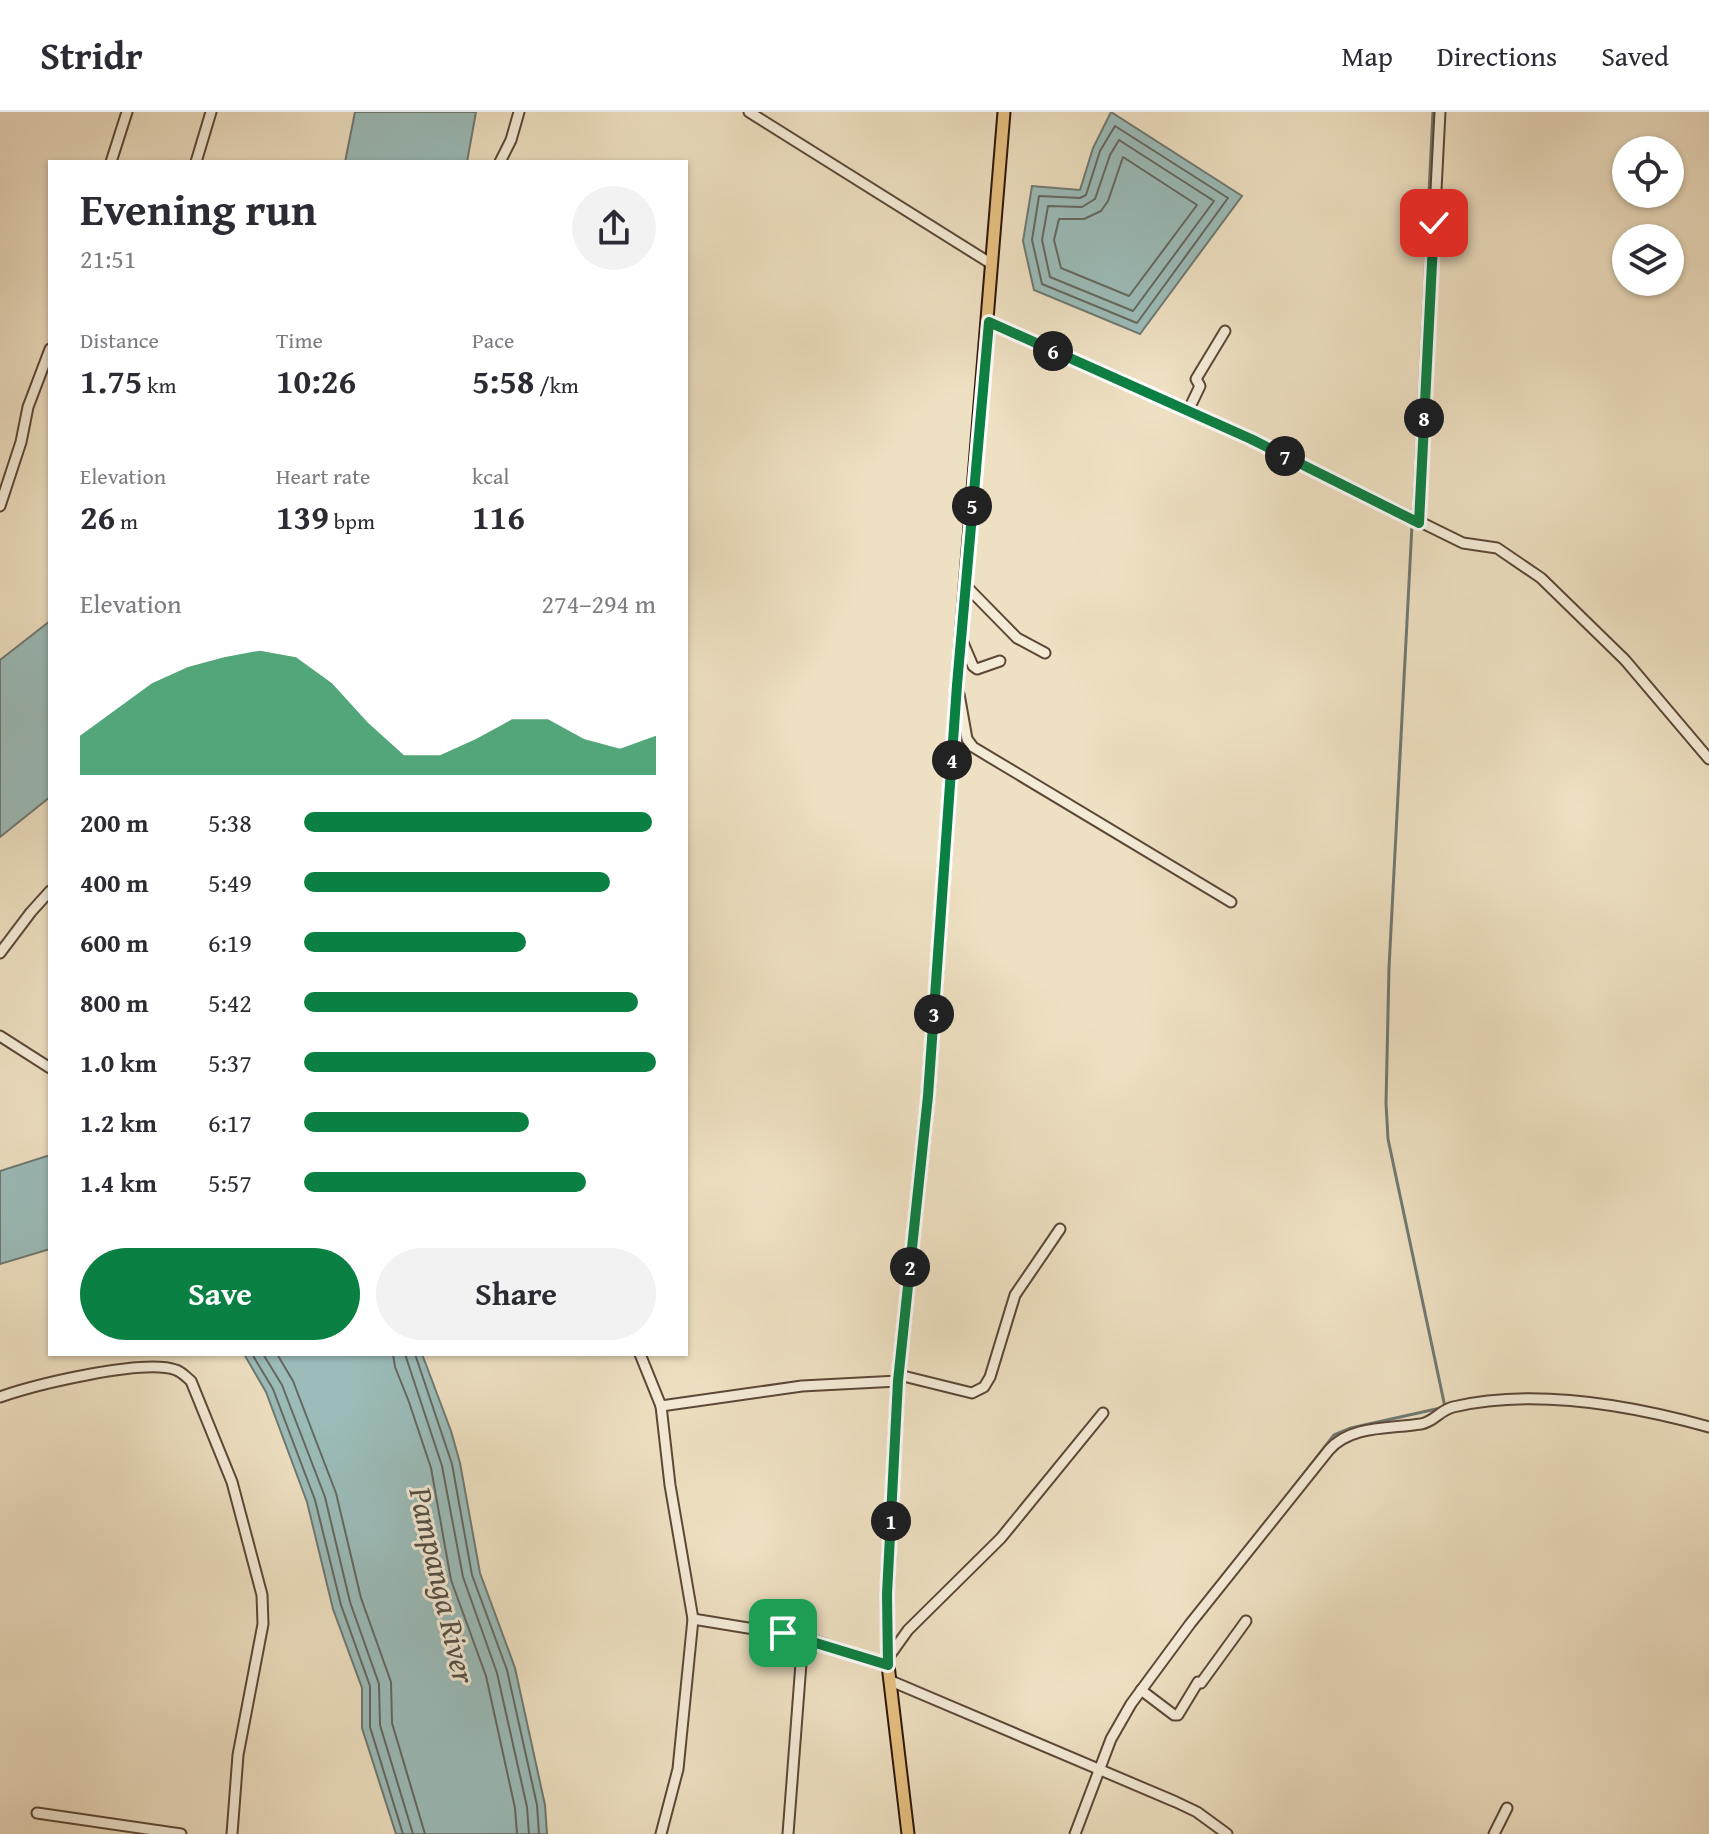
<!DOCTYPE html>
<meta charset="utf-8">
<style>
:root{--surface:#fff;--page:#f2f2f3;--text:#2b2b33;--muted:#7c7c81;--line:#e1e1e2;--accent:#0b8043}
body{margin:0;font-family:"Gentium Book Plus",serif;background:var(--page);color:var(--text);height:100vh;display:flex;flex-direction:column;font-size:30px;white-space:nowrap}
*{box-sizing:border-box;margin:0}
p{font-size:26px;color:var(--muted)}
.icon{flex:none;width:44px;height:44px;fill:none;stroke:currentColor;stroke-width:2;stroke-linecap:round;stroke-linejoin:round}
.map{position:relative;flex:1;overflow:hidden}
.details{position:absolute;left:48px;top:48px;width:640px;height:1196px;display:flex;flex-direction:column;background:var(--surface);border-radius:0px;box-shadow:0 2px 6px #0004}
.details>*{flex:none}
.fabs{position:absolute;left:1612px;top:24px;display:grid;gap:16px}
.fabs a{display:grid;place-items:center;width:72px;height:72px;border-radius:50%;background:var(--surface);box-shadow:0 2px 6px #0004;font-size:40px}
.pin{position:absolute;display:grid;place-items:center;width:68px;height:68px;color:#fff;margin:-34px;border-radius:16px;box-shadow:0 4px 12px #0006}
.km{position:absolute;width:40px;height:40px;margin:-20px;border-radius:50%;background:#222;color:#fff;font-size:22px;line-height:40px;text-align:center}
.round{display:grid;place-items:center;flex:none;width:84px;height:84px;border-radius:42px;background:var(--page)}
.summary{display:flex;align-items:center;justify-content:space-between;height:136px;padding:0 32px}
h1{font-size:44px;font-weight:800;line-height:60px}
.metrics{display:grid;grid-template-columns:repeat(3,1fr);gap:12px;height:136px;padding:8px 32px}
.metrics div{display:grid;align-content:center}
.metrics b{font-size:34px;font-weight:800}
.metrics small{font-size:22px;font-weight:400}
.metrics p{font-size:22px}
.chart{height:224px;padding:16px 32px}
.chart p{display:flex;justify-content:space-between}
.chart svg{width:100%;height:144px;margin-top:8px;fill:var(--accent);opacity:.7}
.primary-button{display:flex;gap:16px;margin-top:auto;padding:16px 32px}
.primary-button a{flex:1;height:92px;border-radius:48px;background:var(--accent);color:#fff;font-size:32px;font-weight:800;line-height:92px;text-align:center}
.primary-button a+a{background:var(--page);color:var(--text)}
ul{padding:0 32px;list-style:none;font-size:26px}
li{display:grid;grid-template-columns:128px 96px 1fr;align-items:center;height:60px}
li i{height:20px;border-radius:10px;background:var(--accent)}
header{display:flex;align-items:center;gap:48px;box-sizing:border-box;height:112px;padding:0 40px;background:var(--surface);border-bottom:2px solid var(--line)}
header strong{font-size:38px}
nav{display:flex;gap:44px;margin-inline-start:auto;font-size:28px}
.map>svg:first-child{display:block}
.water{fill:#9bbcb9;stroke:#6f7972;stroke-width:2}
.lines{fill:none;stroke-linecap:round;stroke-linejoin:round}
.shore{stroke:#646860;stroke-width:2}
.stream{stroke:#6f7972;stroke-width:3}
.minor-casing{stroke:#5c4736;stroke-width:13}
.major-casing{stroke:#2c1407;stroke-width:15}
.minor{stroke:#f4ebd7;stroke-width:9}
.major{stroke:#e7c081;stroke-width:11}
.route-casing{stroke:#fff;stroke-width:16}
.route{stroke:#0b8043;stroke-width:10}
.labels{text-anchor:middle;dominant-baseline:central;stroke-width:6;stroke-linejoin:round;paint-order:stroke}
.water-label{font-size:32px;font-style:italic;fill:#534f45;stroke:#f4ebd7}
</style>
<header>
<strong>Stridr</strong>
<nav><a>Map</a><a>Directions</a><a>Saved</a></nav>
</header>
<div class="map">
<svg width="1709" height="1722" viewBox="0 0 1709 1722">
<rect width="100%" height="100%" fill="#eee0c2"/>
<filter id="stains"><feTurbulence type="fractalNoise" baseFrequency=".0025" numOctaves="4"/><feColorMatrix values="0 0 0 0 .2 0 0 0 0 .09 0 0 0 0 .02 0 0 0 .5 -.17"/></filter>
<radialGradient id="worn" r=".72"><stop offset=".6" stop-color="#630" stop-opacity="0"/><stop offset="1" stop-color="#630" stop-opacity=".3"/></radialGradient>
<g class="water">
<path d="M355,0H476L467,50H345Z"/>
<path d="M1111,0L1242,84L1140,222L1034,178L1023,129L1032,74L1080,78L1093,36Z"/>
<path d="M50,509V685L0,725V548Z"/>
<path d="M50,1043V1137L0,1152V1059Z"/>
<path d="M244,1242H422L451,1319L460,1351L480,1461L515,1556L545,1693L547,1722H396L362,1616V1576L333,1497L307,1390L266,1280Z"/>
</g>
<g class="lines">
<g class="shore">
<path d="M1115,14L1228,86L1137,211L1042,172L1032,128L1039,84L1080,86L1086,83L1100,39Z"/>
<path d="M1119,28L1214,89L1133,199L1050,165L1042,128L1048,94L1082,95L1095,87L1110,43Z"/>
<path d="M1123,45L1197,93L1129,184L1061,156L1054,128L1059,107H1084L1101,99L1108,89Z"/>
<path d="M252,1242L273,1277L315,1388L341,1493L370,1574V1615L403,1722"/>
<path d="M263,1242L282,1273L325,1385L350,1490L379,1572L380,1613L413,1722"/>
<path d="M277,1242L293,1269L336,1381L361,1486L391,1570L392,1611L425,1722"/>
<path d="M393,1242L395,1255L409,1290L431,1356L451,1468L486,1564L515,1696L517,1722"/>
<path d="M405,1242L442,1354L463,1465L497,1561L527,1695L529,1722"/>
<path d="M415,1242L452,1352L472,1463L507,1558L537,1693L539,1722"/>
</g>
<g class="stream">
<path d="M1413,402L1433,0"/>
<path d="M1292,1377L1334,1323L1351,1316L1445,1295L1388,1027L1386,991L1389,856L1412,413"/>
</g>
<g class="minor-casing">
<g id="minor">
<path d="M749,0L990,151"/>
<path d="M111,50L127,0"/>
<path d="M196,50L211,0"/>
<path d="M500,50L511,28L519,0"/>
<path d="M989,210L1251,327L1463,431L1497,436L1541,466L1625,548L1709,647"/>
<path d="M1188,299L1200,274L1196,267L1225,219"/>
<path d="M0,394L21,330L28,295L50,237"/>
<path d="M1419,411L1440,0"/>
<path d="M966,474L1017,526L1045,541"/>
<path d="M961,526L973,554L977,557L1000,549"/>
<path d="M959,582L967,627L973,635L1231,790"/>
<path d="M0,841L31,800L50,779"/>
<path d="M0,924L50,956"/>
<path d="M640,1242L661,1294L670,1373L693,1507L678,1657L661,1722"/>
<path d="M899,1263L972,1281L984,1275L990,1265L1015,1183L1060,1117"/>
<path d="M0,1285C34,1273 144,1246 176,1258C182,1260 186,1265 191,1269L232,1370L262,1483L263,1512L238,1643L232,1722"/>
<path d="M661,1294L802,1274L898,1269"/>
<path d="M693,1507L803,1525L888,1553"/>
<path d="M888,1546L908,1518L1001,1426L1103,1301"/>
<path d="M891,1569L1176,1690L1197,1700L1227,1722"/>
<path d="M1141,1578L1174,1603H1178L1198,1570L1201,1571L1246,1509"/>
<path d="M37,1701L181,1722"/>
<path d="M788,1722L803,1525"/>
<path d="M1075,1722L1111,1627L1131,1592L1190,1512L1329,1338C1351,1313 1389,1317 1421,1312C1434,1310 1440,1298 1453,1295C1534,1276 1630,1293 1709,1315"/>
<path d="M1494,1722L1507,1696"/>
</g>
</g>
<g class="major-casing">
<path id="major" d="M908,1722L888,1553L887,1482L898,1269L928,984L957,573L1004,0"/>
</g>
<use href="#minor" class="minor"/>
<use href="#major" class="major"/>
</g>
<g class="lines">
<g class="route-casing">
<path id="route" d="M783,1521L888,1553L887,1482L898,1269L928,984L957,573L989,210L1251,327L1419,411L1434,111"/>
</g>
<use href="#route" class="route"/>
</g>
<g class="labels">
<g class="water-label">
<text transform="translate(443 1473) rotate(77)">Pampanga River</text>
</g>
</g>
<rect width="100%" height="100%" filter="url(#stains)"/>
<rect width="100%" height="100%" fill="url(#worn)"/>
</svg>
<div class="fabs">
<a><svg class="icon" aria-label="locate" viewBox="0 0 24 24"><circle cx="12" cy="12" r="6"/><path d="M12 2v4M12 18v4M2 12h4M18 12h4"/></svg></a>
<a><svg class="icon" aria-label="layers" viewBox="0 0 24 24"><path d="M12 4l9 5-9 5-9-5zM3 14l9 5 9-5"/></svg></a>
</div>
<div class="pin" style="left:783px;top:1521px;background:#1e9e55"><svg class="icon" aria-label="arrive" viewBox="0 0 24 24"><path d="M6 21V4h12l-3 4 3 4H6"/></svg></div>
<div class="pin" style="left:1434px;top:111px;background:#d93025"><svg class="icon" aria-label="check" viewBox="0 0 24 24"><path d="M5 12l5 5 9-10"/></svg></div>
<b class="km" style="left:891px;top:1409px">1</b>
<b class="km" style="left:910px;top:1155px">2</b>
<b class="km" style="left:934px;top:902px">3</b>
<b class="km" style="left:952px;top:648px">4</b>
<b class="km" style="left:972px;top:394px">5</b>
<b class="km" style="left:1053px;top:239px">6</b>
<b class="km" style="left:1285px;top:344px">7</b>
<b class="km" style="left:1424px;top:306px">8</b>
<section class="details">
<div class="summary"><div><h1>Evening run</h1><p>21:51</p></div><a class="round"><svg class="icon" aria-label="share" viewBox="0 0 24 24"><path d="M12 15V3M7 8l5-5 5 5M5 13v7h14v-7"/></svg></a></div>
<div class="metrics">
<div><p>Distance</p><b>1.75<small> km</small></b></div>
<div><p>Time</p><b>10:26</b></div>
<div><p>Pace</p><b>5:58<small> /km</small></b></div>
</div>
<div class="metrics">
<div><p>Elevation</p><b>26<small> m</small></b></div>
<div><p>Heart rate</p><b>139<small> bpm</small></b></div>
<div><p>kcal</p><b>116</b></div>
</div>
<div class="chart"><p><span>Elevation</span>274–294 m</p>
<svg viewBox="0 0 160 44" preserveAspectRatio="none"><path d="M0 44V32L10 24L20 16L30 11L40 8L50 6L60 8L70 16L80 28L90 38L100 38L110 33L120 27L130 27L140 33L150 36L160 32V44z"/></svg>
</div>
<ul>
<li><b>200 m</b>5:38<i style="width:99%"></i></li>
<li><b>400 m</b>5:49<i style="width:87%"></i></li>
<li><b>600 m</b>6:19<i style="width:63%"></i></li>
<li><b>800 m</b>5:42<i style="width:95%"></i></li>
<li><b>1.0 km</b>5:37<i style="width:100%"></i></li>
<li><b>1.2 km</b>6:17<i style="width:64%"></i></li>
<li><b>1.4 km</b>5:57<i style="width:80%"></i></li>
</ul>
<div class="primary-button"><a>Save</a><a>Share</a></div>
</section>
</div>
